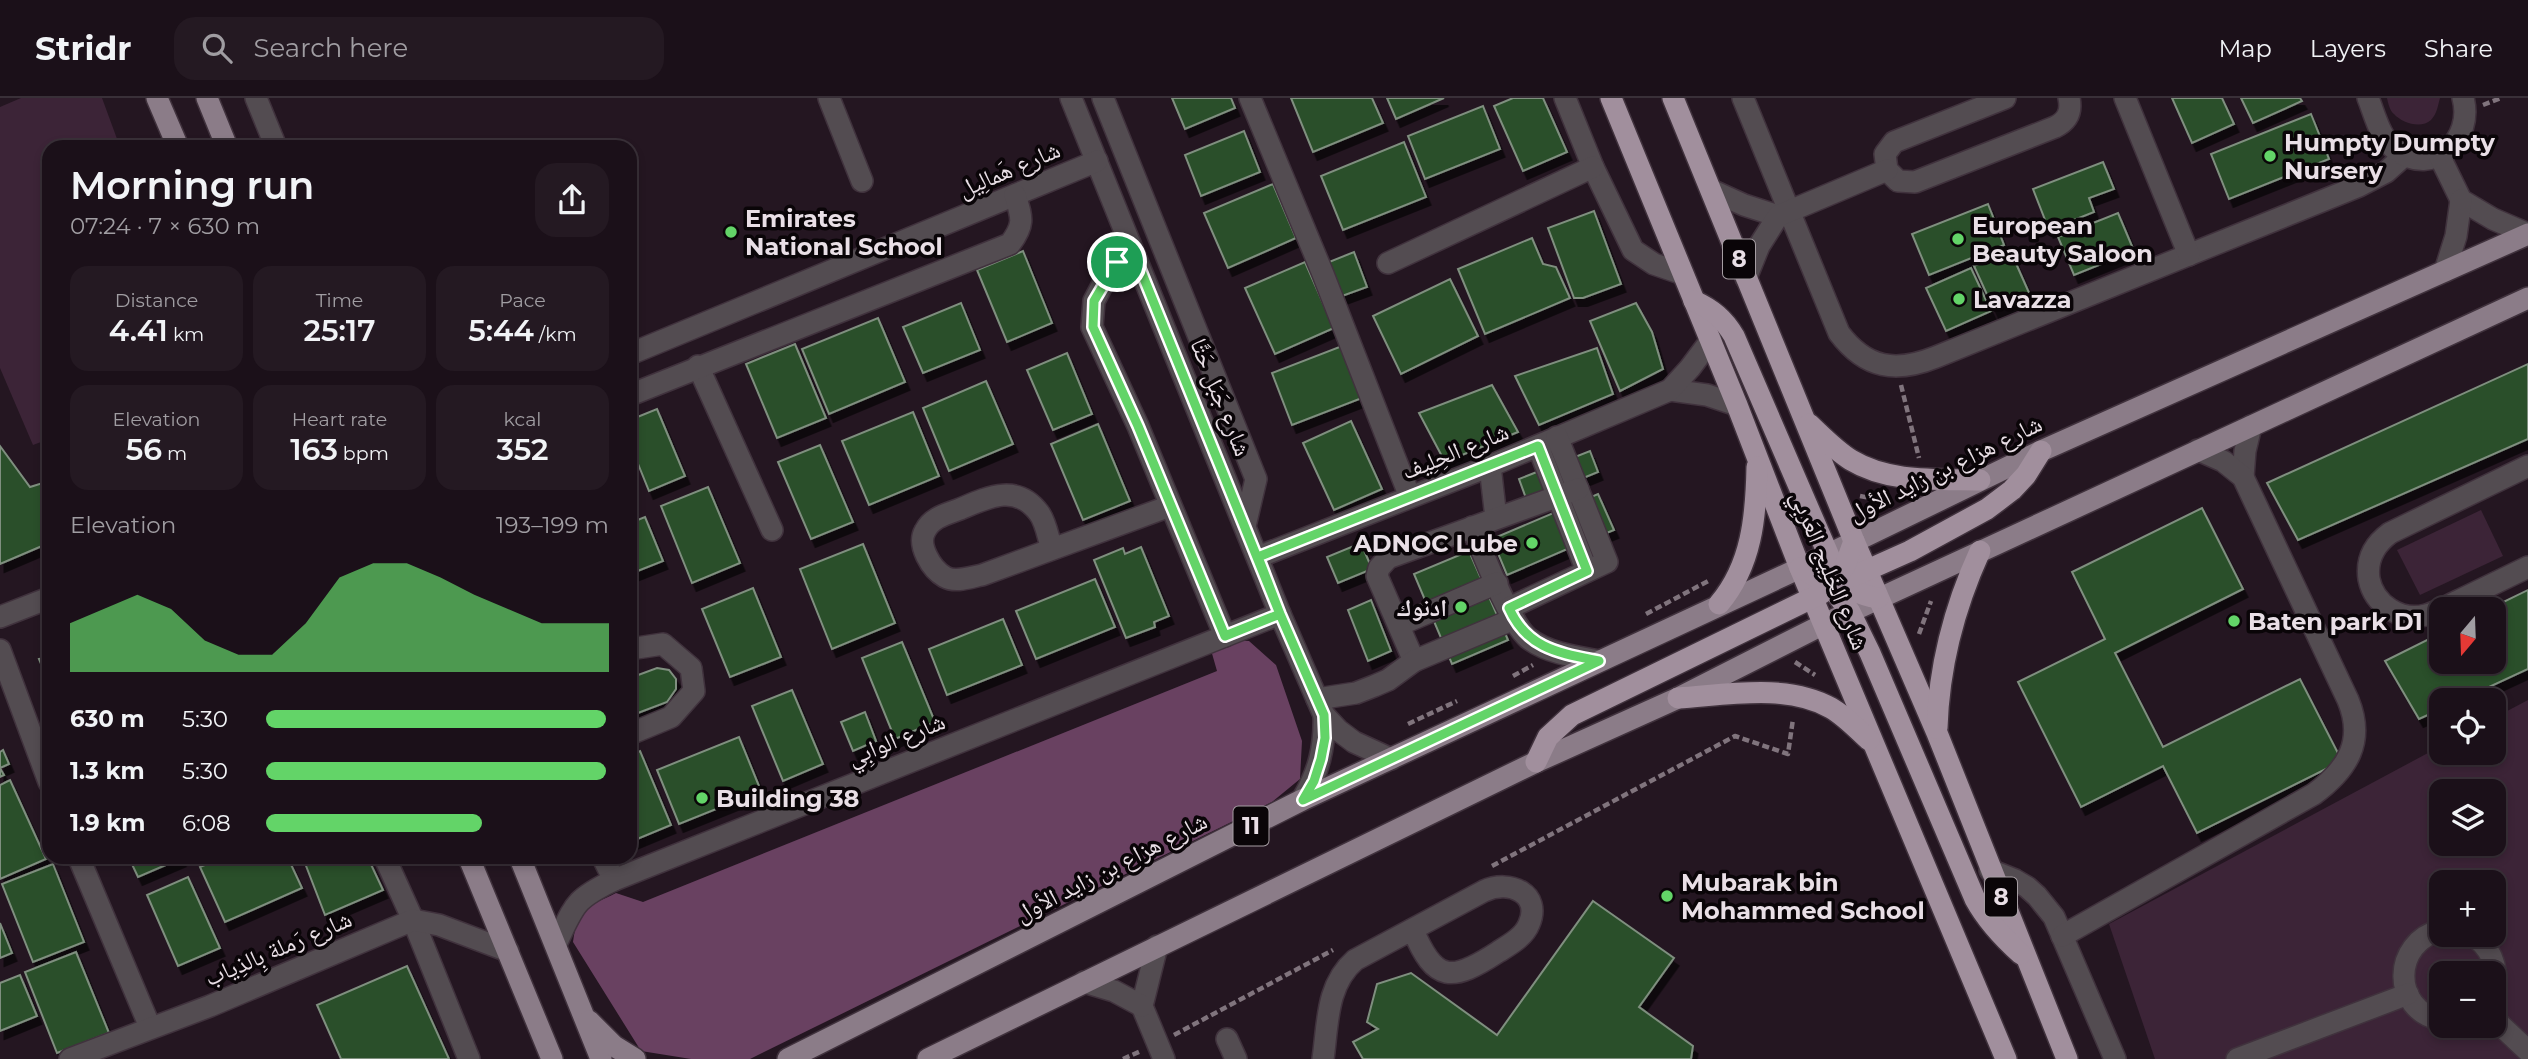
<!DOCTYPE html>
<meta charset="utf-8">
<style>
:root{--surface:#1b1019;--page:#241922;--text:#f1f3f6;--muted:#a09da2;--line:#393038;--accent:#63d468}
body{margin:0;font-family:Montserrat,"Noto Naskh Arabic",sans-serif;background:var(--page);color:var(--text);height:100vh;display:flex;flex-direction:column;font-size:26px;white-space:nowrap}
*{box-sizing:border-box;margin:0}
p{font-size:23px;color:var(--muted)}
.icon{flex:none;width:38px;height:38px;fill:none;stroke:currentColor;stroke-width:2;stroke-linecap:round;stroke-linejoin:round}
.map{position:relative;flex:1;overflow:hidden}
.details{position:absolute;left:42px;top:42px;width:595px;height:724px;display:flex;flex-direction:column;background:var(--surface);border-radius:21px;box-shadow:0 4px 10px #0003,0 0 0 2px var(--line)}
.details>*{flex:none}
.needle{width:46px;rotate:199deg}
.controls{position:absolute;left:2429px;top:499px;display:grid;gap:14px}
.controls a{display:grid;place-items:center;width:77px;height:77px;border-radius:14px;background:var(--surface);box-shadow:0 4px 10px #0003,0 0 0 2px var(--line);font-size:35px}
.pin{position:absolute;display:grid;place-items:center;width:60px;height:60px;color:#fff;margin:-30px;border:4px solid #fff;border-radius:50%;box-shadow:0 2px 7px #0007}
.round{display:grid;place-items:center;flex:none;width:74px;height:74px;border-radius:21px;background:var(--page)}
.head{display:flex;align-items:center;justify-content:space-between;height:119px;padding:0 28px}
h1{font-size:38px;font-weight:600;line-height:52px}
.figures{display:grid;grid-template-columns:repeat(3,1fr);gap:10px;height:119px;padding:7px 28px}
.figures div{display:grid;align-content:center;border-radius:18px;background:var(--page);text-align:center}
.figures b{font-size:30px;font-weight:600}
.figures small{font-size:19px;font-weight:400}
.figures p{font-size:19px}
.chart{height:196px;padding:14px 28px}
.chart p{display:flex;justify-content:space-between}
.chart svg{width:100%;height:126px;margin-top:7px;fill:var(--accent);opacity:.7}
ul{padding:0 28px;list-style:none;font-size:23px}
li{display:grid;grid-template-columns:112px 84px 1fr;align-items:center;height:52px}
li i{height:18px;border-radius:9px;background:var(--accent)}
header{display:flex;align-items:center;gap:42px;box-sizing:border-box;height:98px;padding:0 35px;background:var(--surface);border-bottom:2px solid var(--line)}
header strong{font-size:33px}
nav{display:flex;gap:38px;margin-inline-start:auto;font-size:24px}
.search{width:490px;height:63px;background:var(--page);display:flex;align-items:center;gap:18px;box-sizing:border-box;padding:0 24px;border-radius:21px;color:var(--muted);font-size:26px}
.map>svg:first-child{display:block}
.green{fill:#3c2437;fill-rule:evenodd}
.forest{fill:#694161}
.building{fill:#2b4f2b;stroke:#7f8f7f;stroke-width:2;filter:url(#shadow)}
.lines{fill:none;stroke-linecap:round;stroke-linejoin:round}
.minor-casing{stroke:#40323d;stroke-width:24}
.major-casing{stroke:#40323d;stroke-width:24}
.highway-casing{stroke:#40323d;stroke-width:24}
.path{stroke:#80747d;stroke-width:4.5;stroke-dasharray:7 3.5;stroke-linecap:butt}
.minor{stroke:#534c51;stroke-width:21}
.major{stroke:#8b7c88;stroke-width:21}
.highway{stroke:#a18f9d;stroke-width:21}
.route-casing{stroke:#fff;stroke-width:14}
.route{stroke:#63d468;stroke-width:9}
.poi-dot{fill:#63d468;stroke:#0a0508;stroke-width:2.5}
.labels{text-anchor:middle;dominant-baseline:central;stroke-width:7;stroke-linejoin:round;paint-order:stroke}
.shield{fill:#0a0508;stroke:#a69ea3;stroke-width:2}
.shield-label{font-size:23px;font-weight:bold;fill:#e9dfe6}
.poi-label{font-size:24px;font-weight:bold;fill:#e9dfe6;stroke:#0a0508;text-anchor:start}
.street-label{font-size:24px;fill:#e9dfe6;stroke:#0a0508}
</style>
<header>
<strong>Stridr</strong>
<div class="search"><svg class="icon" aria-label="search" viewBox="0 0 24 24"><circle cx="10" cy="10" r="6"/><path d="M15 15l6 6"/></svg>Search here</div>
<nav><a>Map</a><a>Layers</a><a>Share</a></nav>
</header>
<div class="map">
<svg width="2528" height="961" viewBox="0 0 2528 961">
<defs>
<filter id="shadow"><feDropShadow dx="4.5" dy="8" stdDeviation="0" flood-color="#0009"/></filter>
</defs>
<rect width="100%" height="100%" fill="#241621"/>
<g class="green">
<path d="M21,0H102L120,49H49V341L33,347L0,270V9Z"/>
<path d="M2387,0H2440C2438,7 2437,16 2431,22C2421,31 2402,25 2394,16C2390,13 2388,5 2387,0Z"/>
<path d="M2481,412L2503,458L2420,497L2397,452Z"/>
<path d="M2528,602V961H2155L2109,826L2441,648V654H2494V620ZM2441,693H2494V746H2441ZM2441,784H2494V836H2441ZM2441,875H2494V928H2441Z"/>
</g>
<path class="forest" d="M1229,542L1249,543L1276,567L1302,643L1300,681L1272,704L750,961H691L641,953L573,844C578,808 586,810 616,795L643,804L1217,573L1211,552Z"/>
<g class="building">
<path d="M1172,0H1231L1235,10L1185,31Z"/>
<path d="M1291,0H1372L1383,25L1313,54Z"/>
<path d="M1387,0H1444L1396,21Z"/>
<path d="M1513,0H1543L1567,54L1523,73L1494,8Z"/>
<path d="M2172,0H2222L2234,26L2192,45Z"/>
<path d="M2241,0H2300L2302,3L2253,25Z"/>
<path d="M1483,8L1500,51L1425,81L1408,38Z"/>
<path d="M2311,16L2329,61L2229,101L2211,56Z"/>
<path d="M1244,33L1260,74L1201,98L1185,57Z"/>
<path d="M1404,44L1426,99L1343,132L1321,78Z"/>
<path d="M2103,64L2114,91L2089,100L2094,114L2049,132L2033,91Z"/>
<path d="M1273,86L1296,140L1228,170L1204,115Z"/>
<path d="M1988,106L2004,147L1929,177L1912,136Z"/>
<path d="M1594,113L1621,186L1583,200H1574L1548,130Z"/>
<path d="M2118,115L2134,153L2074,177L2058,139Z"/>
<path d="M1532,140L1543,166L1556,169L1570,200L1485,236L1458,171Z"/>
<path d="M2010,152L2030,197L1994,212L1974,168Z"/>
<path d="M1023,153L1052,225L1007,244L977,172Z"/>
<path d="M1354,154L1367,189L1342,198L1329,164Z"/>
<path d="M1305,164L1334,230L1275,256L1245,190Z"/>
<path d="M1971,170L1991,213L1946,233L1926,190Z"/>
<path d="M1450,181L1478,238L1401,276L1373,218Z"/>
<path d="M961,205L980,252L923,275L903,229Z"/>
<path d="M1636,205L1652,234L1663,271L1620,293L1590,223Z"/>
<path d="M878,220L905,284L829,316L802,251Z"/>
<path d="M795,246L826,320L777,340L746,266Z"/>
<path d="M1342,248L1362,300L1292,327L1272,275Z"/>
<path d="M1597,250L1613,296L1539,327L1515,278Z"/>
<path d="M1067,255L1092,316L1053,332L1027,272Z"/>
<path d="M2528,266V341L2298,442L2267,385Z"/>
<path d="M986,283L1013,346L949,373L923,310Z"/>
<path d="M1492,287L1518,334L1445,364L1419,315Z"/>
<path d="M657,311L685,378L649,393L630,346V322Z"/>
<path d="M913,314L939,378L869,407L842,343Z"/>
<path d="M1351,323L1382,391L1334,412L1303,345Z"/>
<path d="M1098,326L1130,403L1083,422L1051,346Z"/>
<path d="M820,347L853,424L811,441L778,364Z"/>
<path d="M0,348L30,389L49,383V445L0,466Z"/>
<path d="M1590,353L1598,374L1527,403L1519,381Z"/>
<path d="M708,389L740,465L692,485L661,408Z"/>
<path d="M1598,396L1614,432L1572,449L1558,413Z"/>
<path d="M2202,410L2243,491L2115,555L2163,649L2300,581L2342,663L2197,735L2163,668L2081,709L2018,584L2105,541L2072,474Z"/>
<path d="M1558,413L1572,449L1507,477L1492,441Z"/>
<path d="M645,419L663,463L630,476V425Z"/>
<path d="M1361,445L1372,471L1338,485L1327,459Z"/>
<path d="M863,446L895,525L832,551L800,471Z"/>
<path d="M1141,449L1169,518L1154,524L1155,529L1126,540L1094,462L1123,450L1125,456Z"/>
<path d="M1469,453L1508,542L1452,566L1414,476Z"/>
<path d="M1095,481L1115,529L1036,561L1016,513Z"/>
<path d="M753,490L781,559L730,579L702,511Z"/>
<path d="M2528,492V571L2461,602H2441V611L2419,621L2385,563L2441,535V564H2494V511H2489Z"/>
<path d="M1371,502L1391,553L1368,563L1348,512Z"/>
<path d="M1003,521L1022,567L947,597L929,551Z"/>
<path d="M902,544L935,624L895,641L862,560Z"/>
<path d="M49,559V585L39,561Z"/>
<path d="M657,570L669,572L676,581V591L667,604L630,618V580Z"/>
<path d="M792,592L823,666L783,683L752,608Z"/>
<path d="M865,614L876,643L853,653L841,624Z"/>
<path d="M739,639L761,693L679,726L657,672Z"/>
<path d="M3,652L9,666L0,670L4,677L0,679V654Z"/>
<path d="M640,653L671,727L630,744V658Z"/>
<path d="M10,682L46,761L0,781V687Z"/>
<path d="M129,760H182L138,779Z"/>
<path d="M221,760H288L302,790L225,824L200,769Z"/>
<path d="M303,760H368L383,792L325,817Z"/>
<path d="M53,766L84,844L33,864L2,786Z"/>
<path d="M188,779L220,850L178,868L147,797Z"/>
<path d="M1593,803L1674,860L1639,909L1693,948L1691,961H1363L1353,944L1378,931L1367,924L1377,886L1411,875L1497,937Z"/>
<path d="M0,825L12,855L0,860Z"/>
<path d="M76,854L109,935L57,955L25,874Z"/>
<path d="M407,868L449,961H341L317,907Z"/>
<path d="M20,877L37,918L0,933V885Z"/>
</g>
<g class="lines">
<g class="minor-casing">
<g id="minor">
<path d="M256,0L276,49"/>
<path d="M829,0L862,83"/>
<path d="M1071,0L1280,516L1324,617L1338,632L1354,644L1391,661"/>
<path d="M1103,0L1256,381L1245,428"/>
<path d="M1250,0L1323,176L1410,399"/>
<path d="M1565,0L1593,69L1633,152L1654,166L1683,176"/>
<path d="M1743,0L1839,235C1866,271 1896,275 1936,259L2359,88L2386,74L2405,57"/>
<path d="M2005,0L1894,44L1885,56L1887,72L1898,83L1915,84L2055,29C2067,23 2072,14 2069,0"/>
<path d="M2125,0L2189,157"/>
<path d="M2368,0C2375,17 2380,41 2396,52C2434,80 2474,41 2463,0"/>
<path d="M2439,57L2461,102L2493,121L2528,136"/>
<path d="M1711,92L1744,107L1778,118"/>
<path d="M1130,146L1107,178L1094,203L1092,229L1138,328L1225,538"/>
<path d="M1388,165L1593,69"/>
<path d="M2445,173L2456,138L2461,102"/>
<path d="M1746,180L1759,148L1778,118L1887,72"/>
<path d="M630,256L1097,63"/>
<path d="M698,268L772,432"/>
<path d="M1670,292L1707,297L1737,307"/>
<path d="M630,297L1010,146C1025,126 1022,120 1015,97"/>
<path d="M1538,348L1587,473"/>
<path d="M1490,368L1496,420"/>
<path d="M2528,368L2390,435C2375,446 2366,461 2369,481C2374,506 2400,524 2426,517C2438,514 2449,507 2460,502C2483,491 2505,480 2528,469"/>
<path d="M2243,379L2245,353L2251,328"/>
<path d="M1472,429C1483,455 1509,524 1528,540C1547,555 1576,559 1599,563"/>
<path d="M1052,451C1048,440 1046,424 1039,415C1017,385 988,399 960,411C947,416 932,419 925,433C917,447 931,471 945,479C956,485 971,479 982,477L1170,408"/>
<path d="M1258,459L1490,368L1670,292L1690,270L1711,242"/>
<path d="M1509,510L1607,464L1557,339"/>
<path d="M0,519L49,500"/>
<path d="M1399,527L1497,485"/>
<path d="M630,551L663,546L691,570L694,593L671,619L630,636"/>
<path d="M0,552L49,684"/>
<path d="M1414,563L1377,478L1379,470L1388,460L1578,391"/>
<path d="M1317,601L1356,595L1374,588L1388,582L1414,563L1514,521"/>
<path d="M1302,702C1319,674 1325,649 1324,617"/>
<path d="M79,760L150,929"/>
<path d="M385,760L413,822L469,961"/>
<path d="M603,760L614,782"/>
<path d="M1990,772L2015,782L2027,789L2037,798L2054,819L2115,961"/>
<path d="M2441,832C2392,844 2391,912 2441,922"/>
<path d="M2470,836C2490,847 2499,868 2494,890"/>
<path d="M2062,838L2314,696C2348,671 2365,643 2348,602L2243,379L2223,363L2198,352"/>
<path d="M556,846C575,807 573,802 614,782L1280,516"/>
<path d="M1157,848L1142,908L1164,961"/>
<path d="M1084,884L1114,893L1142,908"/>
<path d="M2494,921L2528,953"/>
<path d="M1227,941L1236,961"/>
<path d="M70,961L210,908L413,822L439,827L508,853"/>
<path d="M1323,961C1328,926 1326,887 1355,862L1484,793C1510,781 1542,796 1529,826C1524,839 1509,847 1498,854C1452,884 1435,885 1413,832"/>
<path d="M2237,961L2408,896"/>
</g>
</g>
<g class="major-casing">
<g id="major">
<path d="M157,0L178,49"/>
<path d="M207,0L227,49"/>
<path d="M469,760L552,961"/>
<path d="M520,760L601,961"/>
<path d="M589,923L614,948L635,961"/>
<path d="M788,961L1302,702L1800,470L2041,353L2528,136"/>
<path d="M928,961L1536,664L1678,600L1824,526L2528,200"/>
</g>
</g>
<g class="highway-casing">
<g id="highway">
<path d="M1611,0L1737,307L1800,470L2006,961"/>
<path d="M1673,0L1854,443L1937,635L2067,961"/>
<path d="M1694,203C1712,211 1724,221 1734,238L1838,479C1849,492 1861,497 1878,500"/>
<path d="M1809,326C1822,338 1835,352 1851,362C1889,385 1936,381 1980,382"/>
<path d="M1800,470L1820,481L1833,491L1850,514L1870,555L1975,801C1987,823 2002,839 2021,856"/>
<path d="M1854,478L1910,453L1987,411L2012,392L2026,377L2041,353"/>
<path d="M1719,506C1752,467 1756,418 1757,369"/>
<path d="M1678,600C1726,597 1787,585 1831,610C1845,618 1857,631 1869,642"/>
<path d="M1937,630C1939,567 1954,510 1980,453"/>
<path d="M1536,664L1548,639L1572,617L1822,495L1845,468L1854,443"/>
</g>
</g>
<g class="path">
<path d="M2483,7L2501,0"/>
<path d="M1901,287L1919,360"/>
<path d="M1860,398L1889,404"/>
<path d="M1646,516L1710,482"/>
<path d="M1919,536L1931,503"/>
<path d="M1795,564L1815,577"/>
<path d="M1513,578L1533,567"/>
<path d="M1408,626L1457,603"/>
<path d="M1492,768L1735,638L1788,656L1793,621"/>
<path d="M1174,937L1333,852"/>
<path d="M1123,961L1141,953"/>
</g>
<use href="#minor" class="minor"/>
<use href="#major" class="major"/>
<use href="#highway" class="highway"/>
</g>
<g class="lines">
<g class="route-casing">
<path id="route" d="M1117,164L1130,146L1280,516L1324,617L1325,640L1321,661L1314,683L1303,702L1599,563C1559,555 1527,551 1509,510L1587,473L1538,348L1258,459L1280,516L1225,538L1138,328L1093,229L1094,203L1117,164"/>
</g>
<use href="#route" class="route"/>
</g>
<g class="poi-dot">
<circle cx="2270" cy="58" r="7"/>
<circle cx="731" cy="134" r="7"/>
<circle cx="1958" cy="141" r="7"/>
<circle cx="1959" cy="201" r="7"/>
<circle cx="1532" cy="445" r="7"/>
<circle cx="1461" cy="509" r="7"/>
<circle cx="2234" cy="523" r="7"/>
<circle cx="702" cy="700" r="7"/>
<circle cx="1667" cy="798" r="7"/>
</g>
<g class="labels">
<g class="shield">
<rect x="1723" y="141.5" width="32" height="39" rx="5"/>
<rect x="1233.5" y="708.5" width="35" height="39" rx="5"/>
<rect x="1985" y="779.5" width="32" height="39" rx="5"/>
</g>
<g class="shield-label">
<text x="1739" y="161">8</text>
<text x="1251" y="728">11</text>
<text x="2001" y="799">8</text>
</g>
<g class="poi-label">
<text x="2284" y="44">Humpty Dumpty<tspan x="2284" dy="28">Nursery</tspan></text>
<text x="745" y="120">Emirates<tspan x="745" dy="28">National School</tspan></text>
<text x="1972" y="127">European<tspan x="1972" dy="28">Beauty Saloon</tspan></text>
<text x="1973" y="201">Lavazza</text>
<text x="1518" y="445" text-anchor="end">ADNOC Lube</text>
<text x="1447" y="509" text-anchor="end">ادنوك</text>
<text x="2248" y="523">Baten park D1</text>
<text x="716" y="700">Building 38</text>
<text x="1681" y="784">Mubarak bin<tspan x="1681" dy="28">Mohammed School</tspan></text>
</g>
<g class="street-label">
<text transform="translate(1009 71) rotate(-23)">شارع هَمالِيل</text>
<text transform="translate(1221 299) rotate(68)">شارع جَبَل حَتَّا</text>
<text transform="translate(1455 353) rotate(-22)">شارع الحِلِيف</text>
<text transform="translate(1945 370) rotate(-26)">شارع هزاع بن زايد الأول</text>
<text transform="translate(1830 472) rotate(68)">شارع الخَلِيج العَربِي</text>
<text transform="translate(896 641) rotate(-22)">شارع الوابِي</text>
<text transform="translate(1111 769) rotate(-27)">شارع هزاع بن زايد الأول</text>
<text transform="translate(278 850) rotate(-23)">شارع رَملة بِالذِياب</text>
</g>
</g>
</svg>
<div class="controls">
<a><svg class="needle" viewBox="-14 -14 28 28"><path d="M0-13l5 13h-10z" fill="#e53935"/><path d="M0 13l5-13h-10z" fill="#a09da2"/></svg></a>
<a><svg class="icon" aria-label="locate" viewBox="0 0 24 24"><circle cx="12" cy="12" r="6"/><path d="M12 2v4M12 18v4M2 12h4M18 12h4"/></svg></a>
<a><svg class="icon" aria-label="layers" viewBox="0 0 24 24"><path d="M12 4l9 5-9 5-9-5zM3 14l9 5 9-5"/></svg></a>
<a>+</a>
<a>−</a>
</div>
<div class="pin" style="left:1117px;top:164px;background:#1e9e55"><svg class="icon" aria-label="arrive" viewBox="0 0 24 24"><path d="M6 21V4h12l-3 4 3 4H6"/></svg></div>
<section class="details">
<div class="head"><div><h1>Morning run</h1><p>07:24 · 7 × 630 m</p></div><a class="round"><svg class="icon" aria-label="share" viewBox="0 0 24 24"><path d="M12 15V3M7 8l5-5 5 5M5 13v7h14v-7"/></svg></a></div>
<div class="figures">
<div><p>Distance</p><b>4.41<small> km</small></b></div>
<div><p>Time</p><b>25:17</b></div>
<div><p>Pace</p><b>5:44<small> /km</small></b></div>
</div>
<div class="figures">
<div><p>Elevation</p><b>56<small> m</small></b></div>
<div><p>Heart rate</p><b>163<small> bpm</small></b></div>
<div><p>kcal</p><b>352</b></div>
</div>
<div class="chart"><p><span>Elevation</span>193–199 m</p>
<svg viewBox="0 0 160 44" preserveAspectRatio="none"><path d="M0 44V27L10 22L20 17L30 22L40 33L50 38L60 38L70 27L80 11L90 6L100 6L110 11L120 17L130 22L140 27L150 27L160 27V44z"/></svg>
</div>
<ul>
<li><b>630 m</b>5:30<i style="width:99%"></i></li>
<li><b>1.3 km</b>5:30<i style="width:99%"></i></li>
<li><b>1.9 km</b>6:08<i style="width:63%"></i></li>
</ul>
</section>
</div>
